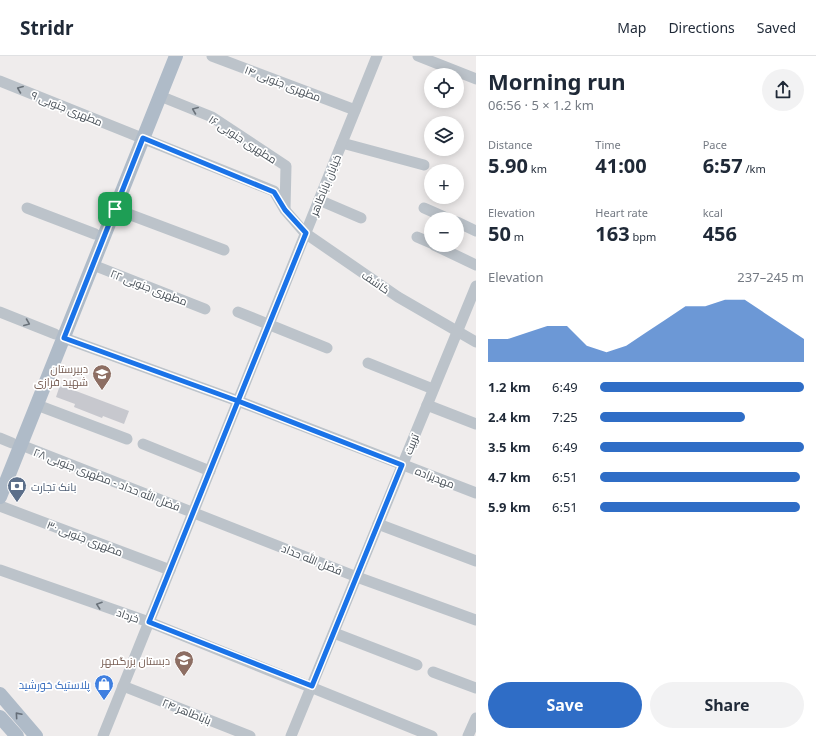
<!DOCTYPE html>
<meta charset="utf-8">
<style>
:root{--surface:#fff;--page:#f2f2f3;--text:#1f2937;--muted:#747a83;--line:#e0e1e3;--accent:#2f6dc6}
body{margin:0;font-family:"Noto Sans",Cairo,sans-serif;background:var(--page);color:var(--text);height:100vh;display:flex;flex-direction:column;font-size:15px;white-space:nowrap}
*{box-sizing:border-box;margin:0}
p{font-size:13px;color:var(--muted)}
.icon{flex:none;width:22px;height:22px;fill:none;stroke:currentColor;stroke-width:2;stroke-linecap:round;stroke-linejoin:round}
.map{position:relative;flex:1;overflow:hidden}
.drawer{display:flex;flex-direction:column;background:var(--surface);width:340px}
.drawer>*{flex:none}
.buttons{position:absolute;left:424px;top:12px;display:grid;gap:8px}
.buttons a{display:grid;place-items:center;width:40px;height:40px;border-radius:50%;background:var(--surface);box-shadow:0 2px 10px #0003;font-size:20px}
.pin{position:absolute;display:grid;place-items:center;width:34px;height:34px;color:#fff;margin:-17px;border-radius:8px;box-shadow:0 2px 6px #0006}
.round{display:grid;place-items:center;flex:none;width:42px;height:42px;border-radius:21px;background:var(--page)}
.summary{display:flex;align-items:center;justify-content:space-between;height:68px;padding:0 12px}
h1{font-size:22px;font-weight:700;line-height:30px}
.figures{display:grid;grid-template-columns:repeat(3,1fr);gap:6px;height:68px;padding:4px 12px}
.figures div{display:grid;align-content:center}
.figures b{font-size:20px;font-weight:700}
.figures small{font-size:11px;font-weight:400}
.figures p{font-size:11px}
.chart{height:112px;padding:8px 12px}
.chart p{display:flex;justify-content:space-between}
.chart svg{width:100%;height:72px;margin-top:4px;fill:var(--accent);opacity:.7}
.primary-button{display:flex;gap:8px;margin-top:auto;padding:8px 12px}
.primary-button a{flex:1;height:46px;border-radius:24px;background:var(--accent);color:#fff;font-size:16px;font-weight:700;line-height:46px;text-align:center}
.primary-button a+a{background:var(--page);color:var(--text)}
ul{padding:0 12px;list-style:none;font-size:13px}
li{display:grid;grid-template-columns:64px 48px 1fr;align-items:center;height:30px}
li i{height:10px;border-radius:5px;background:var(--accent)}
header{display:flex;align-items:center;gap:24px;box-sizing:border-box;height:56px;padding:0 20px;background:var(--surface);border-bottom:1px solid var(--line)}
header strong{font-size:19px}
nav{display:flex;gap:22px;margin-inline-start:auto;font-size:14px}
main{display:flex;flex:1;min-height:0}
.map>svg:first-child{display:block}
.building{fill:#c7c8ce}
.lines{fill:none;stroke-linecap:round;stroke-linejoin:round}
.minor{stroke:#bcc3ca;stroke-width:11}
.major{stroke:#afbbc8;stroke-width:14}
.oneway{stroke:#6a727a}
.oneway2{stroke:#666f79}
.route-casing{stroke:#fff;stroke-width:8}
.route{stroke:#1a73e8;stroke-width:5}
.labels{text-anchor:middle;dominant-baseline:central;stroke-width:3.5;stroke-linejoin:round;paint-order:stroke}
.street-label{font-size:11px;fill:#474f57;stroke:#fff}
.education-label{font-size:11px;fill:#785e54;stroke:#fff;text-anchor:end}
.service-label{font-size:11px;fill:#4e5e75;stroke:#fff;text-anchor:start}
.shop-label{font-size:11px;fill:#366cbe;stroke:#fff;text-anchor:end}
</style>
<header>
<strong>Stridr</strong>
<nav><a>Map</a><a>Directions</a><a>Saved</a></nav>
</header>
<main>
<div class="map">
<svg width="476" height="680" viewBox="0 0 476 680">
<rect width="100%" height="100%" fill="#efecec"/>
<path class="building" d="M60,329L129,355L124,368L103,360L102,362L74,351L75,348L56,341Z"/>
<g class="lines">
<g class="minor">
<path d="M212,0L355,54"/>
<path d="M418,0L476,23"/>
<path d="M0,25L274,135L285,154L305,177L398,241L476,286"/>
<path d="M160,40L212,61L286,110L285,153"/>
<path d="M342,87L424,109"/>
<path d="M319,144L361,162"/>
<path d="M27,152L95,178"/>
<path d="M424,152L449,163"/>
<path d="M115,153L224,194"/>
<path d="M457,166L476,175"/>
<path d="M417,181L431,187"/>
<path d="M434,189L476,209"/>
<path d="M93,209L205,253"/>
<path d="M0,256L55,278"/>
<path d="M238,256L327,292"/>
<path d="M64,282L238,345L476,437"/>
<path d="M368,307L433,333"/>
<path d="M37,349L127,383"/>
<path d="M427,349L476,368"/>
<path d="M0,382L12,387"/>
<path d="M143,388L210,415"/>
<path d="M21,389L357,521L476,564"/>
<path d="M0,450L170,514"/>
<path d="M378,468L476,505"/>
<path d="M0,514L149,566L432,680"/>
<path d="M334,577L417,609"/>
<path d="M433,616L476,632"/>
<path d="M123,630L250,680"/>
<path d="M103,680L377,0"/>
<path d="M291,680L476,230"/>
<path d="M468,680L476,662"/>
</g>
<g class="major">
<path d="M0,441L176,0"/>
<path d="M0,638L36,680"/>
<path d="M0,661L17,680"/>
</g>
</g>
<defs><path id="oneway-chevron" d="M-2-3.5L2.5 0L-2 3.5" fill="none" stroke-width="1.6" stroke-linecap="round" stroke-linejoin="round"/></defs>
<g class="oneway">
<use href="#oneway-chevron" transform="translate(20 33) rotate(-158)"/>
<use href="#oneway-chevron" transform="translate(195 54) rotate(-158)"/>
<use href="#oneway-chevron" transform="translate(27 267) rotate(22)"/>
<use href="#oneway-chevron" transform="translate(99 549) rotate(-161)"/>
</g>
<use class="oneway2" href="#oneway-chevron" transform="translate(18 659) rotate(-131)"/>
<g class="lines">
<g class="route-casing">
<path id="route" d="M115,153L64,282L238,345L149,566L312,630L402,409L238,345L306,177L285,154L274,136L143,82L115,153"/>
</g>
<use href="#route" class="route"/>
</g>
<defs>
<g id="school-pin" transform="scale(1)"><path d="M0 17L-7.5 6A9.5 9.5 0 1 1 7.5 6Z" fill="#8d6e63" stroke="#fff"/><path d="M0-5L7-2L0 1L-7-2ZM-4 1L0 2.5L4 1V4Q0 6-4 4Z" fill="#fff"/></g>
<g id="bank-pin" transform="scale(1)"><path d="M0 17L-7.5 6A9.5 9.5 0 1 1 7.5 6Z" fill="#5c6f8a" stroke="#fff"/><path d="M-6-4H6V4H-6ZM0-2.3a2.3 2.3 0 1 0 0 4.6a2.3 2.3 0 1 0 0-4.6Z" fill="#fff"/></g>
<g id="shop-pin" transform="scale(1)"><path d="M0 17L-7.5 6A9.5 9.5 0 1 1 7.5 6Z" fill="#3f7fe0" stroke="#fff"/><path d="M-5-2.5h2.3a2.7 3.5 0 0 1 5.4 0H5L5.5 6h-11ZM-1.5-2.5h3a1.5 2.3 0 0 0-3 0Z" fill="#fff"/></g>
</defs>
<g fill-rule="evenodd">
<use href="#school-pin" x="102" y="318"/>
<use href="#bank-pin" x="17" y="430"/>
<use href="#school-pin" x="184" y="604"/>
<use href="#shop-pin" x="104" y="628"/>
</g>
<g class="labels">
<g class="street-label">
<text transform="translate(283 27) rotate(21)">مطهری جنوبی ۱۴</text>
<text transform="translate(67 52) rotate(22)">مطهری جنوبی ۹</text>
<text transform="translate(243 83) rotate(33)">مطهری جنوبی ۱۶</text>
<text transform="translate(325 129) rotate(-68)">خیابان باباطاهر</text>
<text transform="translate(376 226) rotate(34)">کاشف</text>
<text transform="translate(149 231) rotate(21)">مطهری جنوبی ۲۲</text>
<text transform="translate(411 388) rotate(-68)">تربیت</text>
<text transform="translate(435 421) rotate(21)">مهدیزاده</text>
<text transform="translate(107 423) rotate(21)">فضل الله حداد - مطهری جنوبی ۲۸</text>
<text transform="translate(85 482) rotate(21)">مطهری جنوبی ۳۰</text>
<text transform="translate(312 503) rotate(22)">فضل الله حداد</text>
<text transform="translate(128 559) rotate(19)">خرداد</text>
<text transform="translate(187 655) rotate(22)">باباطاهر ۲۴</text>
</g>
<g class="education-label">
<text x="88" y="312">دبیرستان<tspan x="88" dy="13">شهید فرازی</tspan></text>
<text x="170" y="604">دبستان بزرگمهر</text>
</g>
<g class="service-label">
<text x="31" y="430">بانک تجارت</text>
</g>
<g class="shop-label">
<text x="90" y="628">پلاستیک خورشید</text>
</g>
</g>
</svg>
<div class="buttons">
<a><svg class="icon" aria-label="locate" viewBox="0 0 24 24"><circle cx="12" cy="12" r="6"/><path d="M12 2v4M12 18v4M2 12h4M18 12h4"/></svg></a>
<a><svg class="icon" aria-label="layers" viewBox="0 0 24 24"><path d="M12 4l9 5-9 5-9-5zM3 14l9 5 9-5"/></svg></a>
<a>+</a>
<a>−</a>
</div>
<div class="pin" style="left:115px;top:153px;background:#1e9e55"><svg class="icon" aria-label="arrive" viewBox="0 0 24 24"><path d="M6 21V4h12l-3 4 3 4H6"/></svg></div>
</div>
<section class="drawer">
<div class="summary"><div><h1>Morning run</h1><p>06:56 · 5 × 1.2 km</p></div><a class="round"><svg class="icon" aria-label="share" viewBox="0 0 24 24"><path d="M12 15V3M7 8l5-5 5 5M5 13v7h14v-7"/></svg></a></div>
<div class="figures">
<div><p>Distance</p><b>5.90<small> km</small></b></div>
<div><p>Time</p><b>41:00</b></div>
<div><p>Pace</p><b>6:57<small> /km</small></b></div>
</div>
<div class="figures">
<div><p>Elevation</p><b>50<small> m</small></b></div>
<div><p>Heart rate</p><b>163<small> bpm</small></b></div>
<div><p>kcal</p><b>456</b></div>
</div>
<div class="chart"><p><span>Elevation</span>237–245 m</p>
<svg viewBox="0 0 160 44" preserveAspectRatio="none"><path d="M0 44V30L10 30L20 26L30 22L40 22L50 34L60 38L70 34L80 26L90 18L100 10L110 10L120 6L130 6L140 14L150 22L160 30V44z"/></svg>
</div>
<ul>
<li><b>1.2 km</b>6:49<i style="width:100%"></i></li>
<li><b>2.4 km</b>7:25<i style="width:71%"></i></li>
<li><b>3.5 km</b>6:49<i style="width:100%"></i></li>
<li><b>4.7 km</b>6:51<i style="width:98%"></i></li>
<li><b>5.9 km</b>6:51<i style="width:98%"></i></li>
</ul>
<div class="primary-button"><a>Save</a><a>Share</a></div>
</section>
</main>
